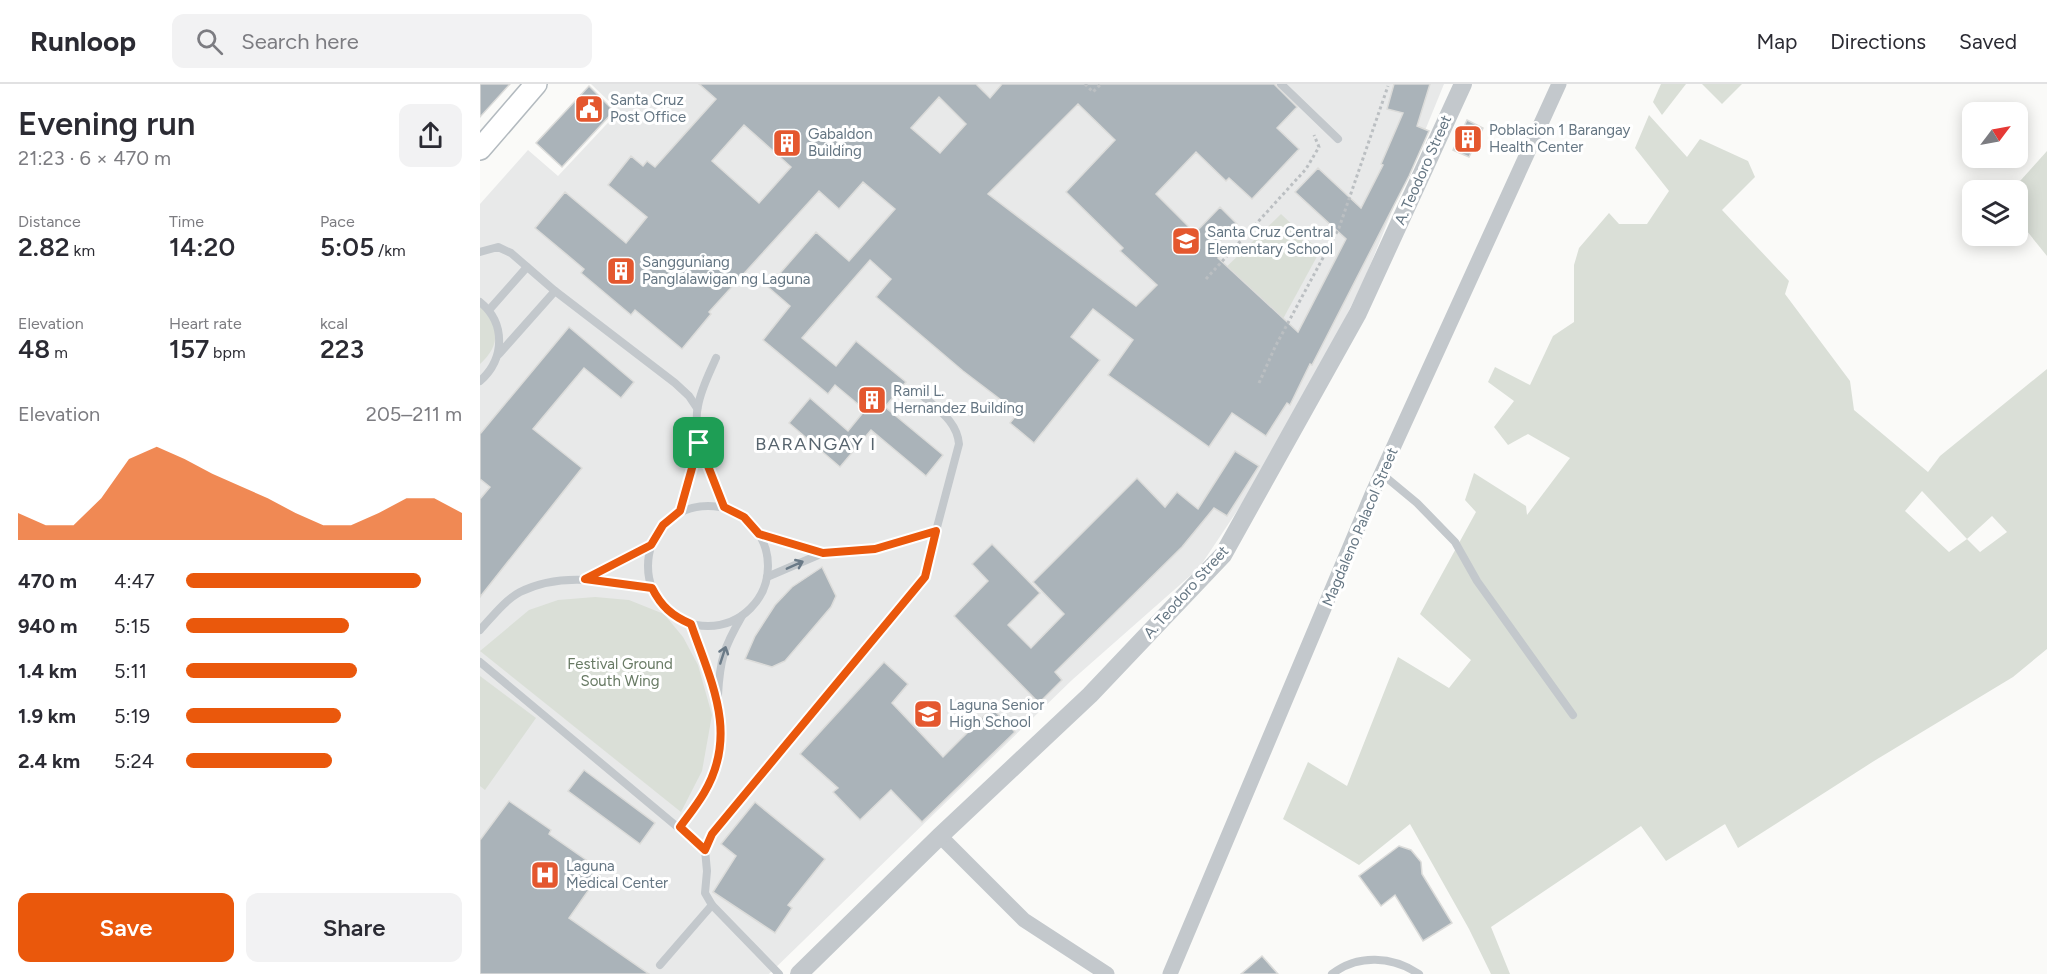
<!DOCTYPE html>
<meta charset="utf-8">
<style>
:root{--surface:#fff;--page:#f2f2f3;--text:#2b2b33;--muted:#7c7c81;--line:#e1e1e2;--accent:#ea580c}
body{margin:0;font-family:Figtree,sans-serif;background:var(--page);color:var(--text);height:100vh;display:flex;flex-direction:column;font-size:22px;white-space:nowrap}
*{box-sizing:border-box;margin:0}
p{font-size:20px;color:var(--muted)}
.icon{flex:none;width:33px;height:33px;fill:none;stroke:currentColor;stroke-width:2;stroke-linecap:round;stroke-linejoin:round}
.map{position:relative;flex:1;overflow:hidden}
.drawer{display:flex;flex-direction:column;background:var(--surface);width:480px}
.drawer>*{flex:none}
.needle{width:39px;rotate:58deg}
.controls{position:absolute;left:1482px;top:18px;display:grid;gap:12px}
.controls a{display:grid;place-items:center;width:66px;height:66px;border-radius:12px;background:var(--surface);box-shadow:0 3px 15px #0003;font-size:30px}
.pin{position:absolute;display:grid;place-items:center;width:51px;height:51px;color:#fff;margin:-26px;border-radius:12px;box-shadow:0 3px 9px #0006}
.round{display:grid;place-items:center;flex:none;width:63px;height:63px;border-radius:12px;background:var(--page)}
.summary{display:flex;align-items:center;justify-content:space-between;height:102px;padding:0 18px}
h1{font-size:33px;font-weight:600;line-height:45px}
.figures{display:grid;grid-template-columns:repeat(3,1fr);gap:9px;height:102px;padding:6px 18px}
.figures div{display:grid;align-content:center}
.figures b{font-size:26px;font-weight:600}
.figures small{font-size:16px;font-weight:400}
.figures p{font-size:16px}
.chart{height:168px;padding:12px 18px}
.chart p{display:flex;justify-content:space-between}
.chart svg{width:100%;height:108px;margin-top:6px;fill:var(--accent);opacity:.7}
.button{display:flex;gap:12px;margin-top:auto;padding:12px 18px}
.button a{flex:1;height:69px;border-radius:12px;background:var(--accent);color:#fff;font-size:24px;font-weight:600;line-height:69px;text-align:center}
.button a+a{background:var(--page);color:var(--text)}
ul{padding:0 18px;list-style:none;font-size:20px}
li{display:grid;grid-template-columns:96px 72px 1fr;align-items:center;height:45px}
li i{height:15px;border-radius:8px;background:var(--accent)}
header{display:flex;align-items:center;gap:36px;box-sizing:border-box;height:84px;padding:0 30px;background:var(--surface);border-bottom:2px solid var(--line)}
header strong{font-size:28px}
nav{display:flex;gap:33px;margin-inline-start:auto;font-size:21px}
.search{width:420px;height:54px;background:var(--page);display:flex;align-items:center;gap:15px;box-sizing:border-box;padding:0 21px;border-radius:12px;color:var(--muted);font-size:22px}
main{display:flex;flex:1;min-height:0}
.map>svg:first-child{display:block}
.built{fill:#e8e9e9}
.green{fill:#dadfd7;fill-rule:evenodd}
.building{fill:#aab3b9;stroke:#dcdcda;stroke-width:1.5;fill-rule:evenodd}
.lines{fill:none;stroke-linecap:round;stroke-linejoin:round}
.secondary-casing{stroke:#b3babf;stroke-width:24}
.path{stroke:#bbbfc2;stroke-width:3;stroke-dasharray:3 3;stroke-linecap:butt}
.service{stroke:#c3c8cc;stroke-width:8}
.minor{stroke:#c3c8cc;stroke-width:15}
.tertiary{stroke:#c3c8cc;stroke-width:18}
.secondary{stroke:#fff;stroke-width:21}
.oneway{stroke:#6a7a87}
.route-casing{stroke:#fff;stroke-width:12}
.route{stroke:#ea580c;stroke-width:8}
.labels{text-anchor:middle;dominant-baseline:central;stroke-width:6;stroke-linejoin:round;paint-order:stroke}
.poi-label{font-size:15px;fill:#657683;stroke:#fff;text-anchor:start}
.street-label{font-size:15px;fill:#657683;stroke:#fff}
.park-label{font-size:15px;fill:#687a64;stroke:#fff}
.quarter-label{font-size:18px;letter-spacing:1.5px;fill:#57646e;stroke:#fff}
</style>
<header>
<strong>Runloop</strong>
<div class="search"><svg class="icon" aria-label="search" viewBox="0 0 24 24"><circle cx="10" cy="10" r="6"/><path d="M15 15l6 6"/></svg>Search here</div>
<nav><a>Map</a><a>Directions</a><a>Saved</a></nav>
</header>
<main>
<section class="drawer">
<div class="summary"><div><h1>Evening run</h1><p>21:23 · 6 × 470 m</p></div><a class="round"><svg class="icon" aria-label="share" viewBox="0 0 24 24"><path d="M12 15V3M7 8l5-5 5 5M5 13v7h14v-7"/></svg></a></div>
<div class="figures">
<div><p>Distance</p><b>2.82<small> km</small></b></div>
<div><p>Time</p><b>14:20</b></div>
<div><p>Pace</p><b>5:05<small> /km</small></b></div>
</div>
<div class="figures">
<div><p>Elevation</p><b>48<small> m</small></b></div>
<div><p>Heart rate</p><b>157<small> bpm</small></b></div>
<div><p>kcal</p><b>223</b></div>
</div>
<div class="chart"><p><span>Elevation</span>205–211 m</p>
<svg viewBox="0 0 160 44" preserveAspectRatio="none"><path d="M0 44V33L10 38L20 38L30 27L40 11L50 6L60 11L70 17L80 22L90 27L100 33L110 38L120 38L130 33L140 27L150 27L160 33V44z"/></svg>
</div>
<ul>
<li><b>470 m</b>4:47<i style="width:85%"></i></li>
<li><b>940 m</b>5:15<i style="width:59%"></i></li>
<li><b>1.4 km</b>5:11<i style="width:62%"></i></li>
<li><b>1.9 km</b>5:19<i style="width:56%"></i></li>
<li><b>2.4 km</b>5:24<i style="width:53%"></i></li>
</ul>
<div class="button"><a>Save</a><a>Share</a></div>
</section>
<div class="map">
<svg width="1567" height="890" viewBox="0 0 1567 890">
<rect width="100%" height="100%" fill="#fafaf8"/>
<path class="built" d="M111,0H964L884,196L841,283L795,370L719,484L592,596L289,890H0V120L48,66L78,92L139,27Z"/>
<g class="green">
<path d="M1181,0H1206L1182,31L1173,18Z"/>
<path d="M1222,0H1262L1242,20Z"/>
<path d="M1169,31L1207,73L1220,55L1268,77L1275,93L1242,126L1309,197L1305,210L1370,297L1374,326L1448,388L1460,372L1567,285V565L1533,593L1394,677L1258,764L1245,740L1186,777L1161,742L1011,843L1030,890H1011L989,845L930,740L879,781L803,735L828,678L867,702L918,573L969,604L991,576L940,530L996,428L985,416L994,389L1046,422L1047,431L1090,374L1048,350L1028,361L1014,343L1034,317L1008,298L1015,283L1050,301L1073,252L1094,238V181L1099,164L1129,129L1139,140H1167L1189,107L1155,64ZM1442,407L1487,455L1469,468L1425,427ZM1512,432L1527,448L1500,468L1487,455Z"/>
<path d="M1567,67V172L1538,136V106H1532Z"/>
<path d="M801,130L840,167L792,255L736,193Z"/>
<path d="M0,219C19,241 22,260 0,280Z"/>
<path d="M115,513L149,516L184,530L203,553L218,581L232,631L222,687L201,728L0,567L49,526L78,516Z"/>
<path d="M0,592L56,634L5,706L0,702Z"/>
</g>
<g class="building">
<path d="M0,0H30L0,33Z"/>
<path d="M219,0H496L510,14L522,0H794L817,23L797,44L819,65L772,115L749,94L746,97L716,68L676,110L715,149L740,123L757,140L732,165L739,173L738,174L818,248L866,155L815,108L838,84L881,124L903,81L901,80L923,29L907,25L914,0H950L937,42L949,47L929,92L832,281L830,280L810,321L807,319L786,352L752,329L729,363L628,291L653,256L613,225L591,253L620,276L554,359L530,339L538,329L483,287L396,213L411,195L390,176L322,254L356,282L376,257L426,298L405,323L463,371L446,392L391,346L360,383L309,339L330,314L368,347L385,326L355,301L348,310L283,256L310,222L288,203L336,148L369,177L415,125L383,98L359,125L339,107L229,228L231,230L202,265L155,226L151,231L101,189L104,185L55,144L85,108L146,159L167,133L128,101L151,72L163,82L167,77L175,83L236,15ZM459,13L486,40L460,69L431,44ZM598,20L635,56L586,108L643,164L640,167L677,201L656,222L508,110ZM264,41L311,83L279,119L232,77Z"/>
<path d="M109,2L134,27L82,83L56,59Z"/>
<path d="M987,36L1003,44L989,73L973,66Z"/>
<path d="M89,243L154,298L141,314L104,284L53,345L102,384L0,513V415L10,403L0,395V350Z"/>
<path d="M755,367L779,382L747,432L734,424L702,463L575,588L582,596L559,619L474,532L508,497L492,480L512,460L560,509L528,541L551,564L584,530L553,498L657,394L685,423L697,408L718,425Z"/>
<path d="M342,483L356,512L351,523L305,577L292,583L265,575L275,552L295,521L312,503Z"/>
<path d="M404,578L428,600L412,619L463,673L512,624L535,648L442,738L411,706L380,736L353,708L358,704L320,670Z"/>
<path d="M104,686L175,739L160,760L88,707Z"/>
<path d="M29,717L71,746L69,750L122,787L89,834L169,890H0V756Z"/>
<path d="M275,718L345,775L308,821L312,824L295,849L233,808L256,772L241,760Z"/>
<path d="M919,762L931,766L941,778L942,790L972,839L943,857L915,811L901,822L879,792Z"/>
<path d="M782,872L798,890H761Z"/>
</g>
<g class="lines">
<g class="secondary-casing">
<path id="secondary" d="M0,65L56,0"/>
</g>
<g class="path">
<path d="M605,0L613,8L621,0"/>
<path d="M726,195L826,85L839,63L834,51"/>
<path d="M779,299L795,263L859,144L908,2"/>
</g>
<g class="service">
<path d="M801,0L858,55"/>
<path d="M0,168L18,163L31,169L75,207L195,299L209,312L217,324"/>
<path d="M0,218C26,239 25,275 0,297"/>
<path d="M9,226L47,183"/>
<path d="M19,270L75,207"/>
<path d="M236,274C229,290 221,305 218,322C211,354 232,394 244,423"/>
<path d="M442,311C458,326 477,337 479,360L456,447"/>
<path d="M902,390L937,419L975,458L997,497L1093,631"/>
<circle cx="228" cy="482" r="60"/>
<path d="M200,427L219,359"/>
<path d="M279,450L343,469"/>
<path d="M106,494L171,461"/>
<path d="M0,546C12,533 25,516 40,508C82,487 128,498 172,504"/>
<path d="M0,578L225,766L227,787L225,809L232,821L180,881"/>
<path d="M238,611C240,575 244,563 262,532"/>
<path d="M200,743C208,732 217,721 224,709C259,649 231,598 211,540"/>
<path d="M225,766L232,750L445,493L456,447L395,465L343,469L287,493"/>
<path d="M232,821L299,890"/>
<path d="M852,890C878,870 912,872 939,890"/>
</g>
<g class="minor">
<path d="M460,752L544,836L627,890"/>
<path d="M690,890L893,408L1079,0"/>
</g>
<path class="tertiary" d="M319,890L460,752L610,611L743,471L878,229L983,0"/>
<use href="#secondary" class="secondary"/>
</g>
<defs><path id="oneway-shaft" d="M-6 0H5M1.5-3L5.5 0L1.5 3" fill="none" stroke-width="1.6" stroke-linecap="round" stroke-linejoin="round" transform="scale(1.5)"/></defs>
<g class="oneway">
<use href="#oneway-shaft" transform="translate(315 481) rotate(-24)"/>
<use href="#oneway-shaft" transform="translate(243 571) rotate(-72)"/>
</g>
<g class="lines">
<g class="route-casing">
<path id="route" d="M219,359L244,423L264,433L279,450L343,469L395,465L456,447L445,493L232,750L225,766L200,743C208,732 217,721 224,709C259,650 231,598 211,540C192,532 181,522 172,504L105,495L171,461L183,441L200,427Z"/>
</g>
<use href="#route" class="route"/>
</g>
<defs>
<g id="civic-square" transform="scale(1.5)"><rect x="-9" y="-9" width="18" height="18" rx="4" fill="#e4572e" stroke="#fff"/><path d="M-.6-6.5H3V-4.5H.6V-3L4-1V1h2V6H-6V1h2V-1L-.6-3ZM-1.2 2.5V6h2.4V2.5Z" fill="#fff"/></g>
<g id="building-square" transform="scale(1.5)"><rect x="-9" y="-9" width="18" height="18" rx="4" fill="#e4572e" stroke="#fff"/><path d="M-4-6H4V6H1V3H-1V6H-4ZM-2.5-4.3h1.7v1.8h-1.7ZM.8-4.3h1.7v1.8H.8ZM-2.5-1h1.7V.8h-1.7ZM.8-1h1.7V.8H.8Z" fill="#fff"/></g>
<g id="school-square" transform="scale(1.5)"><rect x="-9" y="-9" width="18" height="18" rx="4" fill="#e4572e" stroke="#fff"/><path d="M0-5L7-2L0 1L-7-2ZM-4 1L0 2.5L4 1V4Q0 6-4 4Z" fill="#fff"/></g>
<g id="hospital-square" transform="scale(1.5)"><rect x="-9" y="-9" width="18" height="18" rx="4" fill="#e4572e" stroke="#fff"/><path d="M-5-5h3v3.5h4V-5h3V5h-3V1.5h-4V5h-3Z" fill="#fff"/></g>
</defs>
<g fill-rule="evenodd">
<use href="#civic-square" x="109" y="25"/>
<use href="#building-square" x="988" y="55"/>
<use href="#building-square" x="307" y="59"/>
<use href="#school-square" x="706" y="157"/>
<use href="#building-square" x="141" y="187"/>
<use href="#building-square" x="392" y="316"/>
<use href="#school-square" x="448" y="630"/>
<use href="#hospital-square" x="65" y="791"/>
</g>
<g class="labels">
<g class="poi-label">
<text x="130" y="16">Santa Cruz<tspan x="130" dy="17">Post Office</tspan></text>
<text x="1009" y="46">Poblacion 1 Barangay<tspan x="1009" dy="17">Health Center</tspan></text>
<text x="328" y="50">Gabaldon<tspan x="328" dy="17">Building</tspan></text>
<text x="727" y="148">Santa Cruz Central<tspan x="727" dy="17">Elementary School</tspan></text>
<text x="162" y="178">Sangguniang<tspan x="162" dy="17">Panglalawigan ng Laguna</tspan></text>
<text x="413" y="307">Ramil L.<tspan x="413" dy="17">Hernandez Building</tspan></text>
<text x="469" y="621">Laguna Senior<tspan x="469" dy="17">High School</tspan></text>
<text x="86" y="782">Laguna<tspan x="86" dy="17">Medical Center</tspan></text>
</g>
<g class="street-label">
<text transform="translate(943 86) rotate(-66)">A. Teodoro Street</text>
<text transform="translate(880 443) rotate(-67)">Magdaleno Palacol Street</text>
<text transform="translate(706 508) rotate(-48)">A. Teodoro Street</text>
</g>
<g class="park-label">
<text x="140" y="580">Festival Ground<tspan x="140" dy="17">South Wing</tspan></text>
</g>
<g class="quarter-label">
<text x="336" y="360">BARANGAY I</text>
</g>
</g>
</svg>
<div class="controls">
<a><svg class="needle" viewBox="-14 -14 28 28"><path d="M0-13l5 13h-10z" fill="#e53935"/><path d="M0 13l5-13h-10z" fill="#7c7c81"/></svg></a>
<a><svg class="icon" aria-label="layers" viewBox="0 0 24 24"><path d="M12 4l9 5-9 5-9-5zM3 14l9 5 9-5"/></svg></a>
</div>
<div class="pin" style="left:219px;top:359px;background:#1e9e55"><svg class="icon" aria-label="arrive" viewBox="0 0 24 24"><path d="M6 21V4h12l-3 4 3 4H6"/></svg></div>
</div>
</main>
